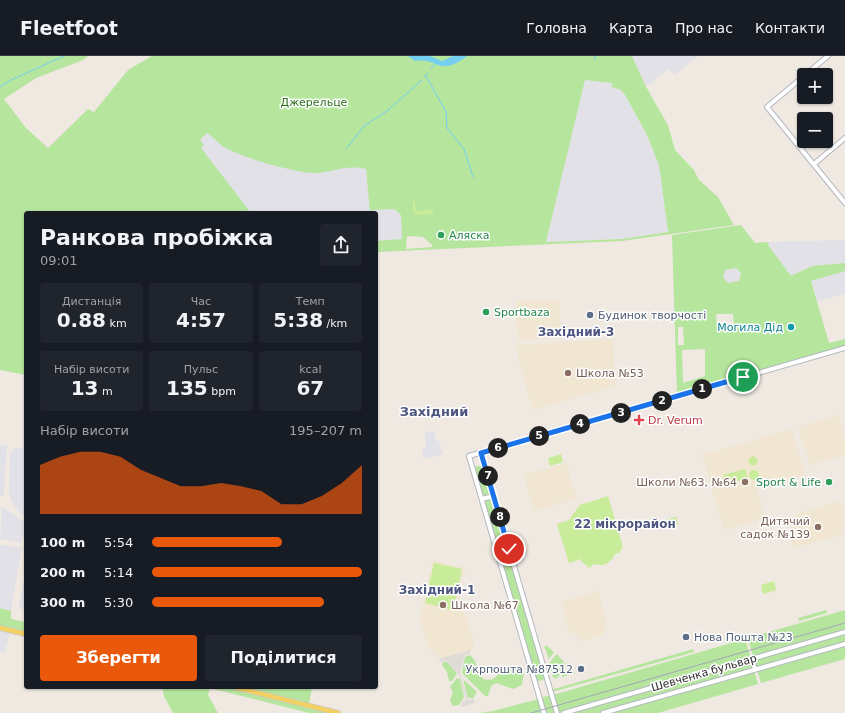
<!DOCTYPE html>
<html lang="uk">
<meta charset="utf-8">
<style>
:root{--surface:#171b24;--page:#20242c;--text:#f1f3f6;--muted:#9ea1a6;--line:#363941;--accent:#ea580c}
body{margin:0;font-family:"DejaVu Sans",sans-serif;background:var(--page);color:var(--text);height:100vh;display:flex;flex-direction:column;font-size:15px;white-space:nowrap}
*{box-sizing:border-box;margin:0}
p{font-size:13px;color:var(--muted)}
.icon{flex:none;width:22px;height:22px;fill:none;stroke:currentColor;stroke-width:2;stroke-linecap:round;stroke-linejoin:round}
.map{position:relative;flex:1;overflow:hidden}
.sheet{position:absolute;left:24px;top:155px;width:354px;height:478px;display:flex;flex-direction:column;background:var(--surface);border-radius:4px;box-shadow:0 1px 3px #0004}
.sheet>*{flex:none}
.tools{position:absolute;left:797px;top:12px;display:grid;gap:8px}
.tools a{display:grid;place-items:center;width:36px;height:36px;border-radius:4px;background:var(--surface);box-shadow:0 1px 3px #0004;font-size:20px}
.pin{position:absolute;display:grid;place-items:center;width:34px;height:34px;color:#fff;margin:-17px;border:2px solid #fff;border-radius:50%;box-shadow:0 1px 4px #0007}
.km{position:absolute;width:20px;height:20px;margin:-10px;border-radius:50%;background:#222;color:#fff;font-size:11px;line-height:20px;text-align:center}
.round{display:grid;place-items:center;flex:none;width:42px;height:42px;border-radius:4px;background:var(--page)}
.overview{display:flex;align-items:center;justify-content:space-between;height:68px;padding:0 16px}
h1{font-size:22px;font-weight:700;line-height:30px}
.figures{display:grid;grid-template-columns:repeat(3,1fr);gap:6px;height:68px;padding:4px 16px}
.figures div{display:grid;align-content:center;border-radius:4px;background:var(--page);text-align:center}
.figures b{font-size:20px;font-weight:700}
.figures small{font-size:11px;font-weight:400}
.figures p{font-size:11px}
.chart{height:112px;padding:8px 16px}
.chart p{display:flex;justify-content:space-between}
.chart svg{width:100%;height:72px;margin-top:4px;fill:var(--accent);opacity:.7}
.cta{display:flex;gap:8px;margin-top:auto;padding:8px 16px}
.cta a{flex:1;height:46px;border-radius:4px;background:var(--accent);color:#fff;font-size:16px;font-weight:700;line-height:46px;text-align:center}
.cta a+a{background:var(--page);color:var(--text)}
ul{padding:0 16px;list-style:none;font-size:13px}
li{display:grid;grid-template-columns:64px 48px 1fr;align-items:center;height:30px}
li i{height:10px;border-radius:5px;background:var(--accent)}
header{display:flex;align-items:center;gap:24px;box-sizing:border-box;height:56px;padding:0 20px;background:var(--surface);border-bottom:1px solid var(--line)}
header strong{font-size:19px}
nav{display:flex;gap:22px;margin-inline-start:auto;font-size:14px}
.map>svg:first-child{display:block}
.industrial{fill:#e3e1e8}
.education{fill:#f0e6d1}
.green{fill:#b6e59e;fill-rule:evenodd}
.pitch{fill:#c9ec9a}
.plaza{fill:#dfdcd8}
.water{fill:#75cff0}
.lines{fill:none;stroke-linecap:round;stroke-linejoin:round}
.stream{stroke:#75cff0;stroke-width:1}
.secondary-casing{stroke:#b4b7c1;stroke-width:6}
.primary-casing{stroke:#c9c9c9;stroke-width:6}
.secondary{stroke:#fff;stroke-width:4}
.primary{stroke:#f2d163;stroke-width:4.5}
.tram{stroke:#a3a6b8;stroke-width:1}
.route-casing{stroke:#fff;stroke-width:8}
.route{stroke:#1a73e8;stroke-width:5}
.leisure-dot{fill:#2e9e5b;stroke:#fff;stroke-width:1.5}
.service-dot{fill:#5c6f8a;stroke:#fff;stroke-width:1.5}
.culture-dot{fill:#0f9aa8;stroke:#fff;stroke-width:1.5}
.education-dot{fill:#8d6e63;stroke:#fff;stroke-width:1.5}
.health-dot{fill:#e0444e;stroke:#fff;stroke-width:1.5}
.labels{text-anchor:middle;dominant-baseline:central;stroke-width:3;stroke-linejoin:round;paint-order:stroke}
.park-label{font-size:11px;fill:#2c6e1b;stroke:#fff}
.leisure-label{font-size:11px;fill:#27864d;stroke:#fff;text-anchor:start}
.service-label{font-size:11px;fill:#4e5e75;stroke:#fff;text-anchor:start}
.culture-label{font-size:11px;fill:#0d838f;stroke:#fff;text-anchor:end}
.education-label{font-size:11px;fill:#785e54;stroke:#fff;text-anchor:start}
.health-label{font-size:11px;fill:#be3a42;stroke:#fff;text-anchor:start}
.street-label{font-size:11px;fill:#2e2e2e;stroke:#fff}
.neighbourhood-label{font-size:12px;font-weight:bold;fill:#4d5680;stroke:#fff}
.quarter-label{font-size:13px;font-weight:bold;fill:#4d5680;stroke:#fff}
</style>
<header>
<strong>Fleetfoot</strong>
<nav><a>Головна</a><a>Карта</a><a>Про нас</a><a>Контакти</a></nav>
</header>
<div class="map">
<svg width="845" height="657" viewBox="0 0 845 657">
<rect width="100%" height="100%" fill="#efe9e1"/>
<g class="industrial">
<path d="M632,0H698L675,19L668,13L646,31Z"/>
<path d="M585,23L613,27L612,31L621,34L625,39L647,79L659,109L668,176L622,183L546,186Z"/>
<path d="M208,77L224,91L250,101L290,112L313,117L354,110L366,113L370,157H251L200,91V84Z"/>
<path d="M394,153L401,159L402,183L376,185V157H371V154Z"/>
<path d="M845,184V207L812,210L791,220L767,189L769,186Z"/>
<path d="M737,211L741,218L739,225L728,227L723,221L725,214Z"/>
<path d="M845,215V238L817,245L811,224Z"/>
<path d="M23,318L26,319V463L14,450L9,439L10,398L15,392H23Z"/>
<path d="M435,375L436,384L439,385L443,398L423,403L422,392H426L425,376Z"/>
<path d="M0,389H7L4,440L0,439Z"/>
<path d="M2,451L26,467L21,487L0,483Z"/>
<path d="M0,489L22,491L11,555L0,552Z"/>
<path d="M26,513V554L18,552Z"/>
<path d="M0,574L10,577L4,597L0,596Z"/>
</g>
<g class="education">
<path d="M559,243L561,281L518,284L516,245Z"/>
<path d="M613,283L615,330L533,354L518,303L517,289Z"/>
<path d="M838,359L845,383V399L810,409L798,371Z"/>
<path d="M792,373L804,414L802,420L757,433L765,462L724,474L702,399Z"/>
<path d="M566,407L577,443L534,455L524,419Z"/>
<path d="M841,445L845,465L841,479L794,492L790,480L797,458Z"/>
<path d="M433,504L465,512L459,536L474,588L471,594L439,603L428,591L420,562Z"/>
<path d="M598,535L607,567L603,579L582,585L568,573L561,546Z"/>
</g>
<g class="green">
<path d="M0,0H88L83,4L36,22L4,43L26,72L48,92L88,53L94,56L128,14L152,0H632L646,31L668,69L675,94L694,114L699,124L718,141L734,169L622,185L376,196V185L402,183L401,159L394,153L371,154L370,157L366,113C343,108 331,118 312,117C290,115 243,102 224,91C218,87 213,81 207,77L200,84L204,89L201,92L251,157H26V319L0,314ZM585,24L612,27V31L621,34L625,39L647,79L659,109L668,176L622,183L546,186ZM407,180L423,181L432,189V191L406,193Z"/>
<path d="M741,169L755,187L769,186L768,189L791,220L812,210L845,207V215L811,225L829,287L845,283V290L677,338L672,179ZM737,212L741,218L739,225L728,227L723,221L725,214ZM716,258H733L734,272L717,273ZM678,271H683L684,289H678ZM705,293V320L683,327L682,294Z"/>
<path d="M483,409L492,438L483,441L474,411Z"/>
<path d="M492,441L545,623L536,626L483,444Z"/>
<path d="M0,552L11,555V563L26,566V576L0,570Z"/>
<path d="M826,554L827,557L799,565L798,562Z"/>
<path d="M845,554V575L753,601L748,582Z"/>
<path d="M845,578V586L756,611L754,604Z"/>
<path d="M745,583L751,602L558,657L553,639Z"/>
<path d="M845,589V603L761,627L757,614Z"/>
<path d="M544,590H547L554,596L549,603Z"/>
<path d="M693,593L694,596L552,636L551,634Z"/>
<path d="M557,598L567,610L556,623L553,621L549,607Z"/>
<path d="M469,599C479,603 475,619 486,624L493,623L503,615L521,610L524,617L522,629L513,633L496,627L491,630L488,640H485L462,617L465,601Z"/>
<path d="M751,605L754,612L598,657H569Z"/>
<path d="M443,606H447L457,617L452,625H449L447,616L442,609Z"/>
<path d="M569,612L575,617L562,621V619Z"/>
<path d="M754,615L758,628L658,657H608Z"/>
<path d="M457,622L460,623L464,641L459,649L453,650L450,645L453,636L450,631Z"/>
<path d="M463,623L477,636L473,642H468Z"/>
<path d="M162,631H225L329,657H309L210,632L208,639L218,657H173L164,640Z"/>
<path d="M242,631H294L302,633L303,631H312L309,648Z"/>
<path d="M550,639L556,657H545L541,642Z"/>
<path d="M539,643L543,657H479L493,655Z"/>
</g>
<g class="pitch">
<path d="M413,145H415L416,155L433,154V158L418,159L413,155Z"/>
<path d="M561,398L563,406L550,410L548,402Z"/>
<circle cx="753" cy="405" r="4.5"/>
<path d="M745,413L748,422L726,428L723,419Z"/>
<circle cx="754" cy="419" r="5"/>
<path d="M608,440L623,491L619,497L615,498C610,508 603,511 593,508L590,512L582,506L581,503L569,507L557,468L569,464L580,449Z"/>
<path d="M676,461L678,468L664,472L662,465Z"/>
<path d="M434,507L462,513L453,554L425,547Z"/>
<path d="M774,525L776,534L763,538L761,529Z"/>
</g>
<path class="plaza" d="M471,594L469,598L465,599L460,617L468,644L473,642L475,647L462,651L461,646L466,644L459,618L446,605L441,606L439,603Z"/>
<path class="water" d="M408,0H430L442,5L453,0H467C438,22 439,1 415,5Z"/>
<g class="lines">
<g class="stream">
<path d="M595,3V0"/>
<path d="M431,13L435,8"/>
<path d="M426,20L446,56L447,72L464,93L473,121"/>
<path d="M424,21L428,17"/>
<path d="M0,31L11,24L64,0"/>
<path d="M346,93L364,70L387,55L422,24"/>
</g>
<g class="secondary-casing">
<g id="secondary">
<path d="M805,19L828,0"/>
<path d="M804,20L767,51L845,147"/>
<path d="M814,108L845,82"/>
<path d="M481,397L557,657"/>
<path d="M482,443L493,440"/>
<path d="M752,603L755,613"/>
<path d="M544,657L469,400L845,292"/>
<path d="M564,657L845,576"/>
<path d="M603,657L845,588"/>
</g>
</g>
<g class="primary-casing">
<g id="primary">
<path d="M0,572L26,578"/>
<path d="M234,631L338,657"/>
</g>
</g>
<use href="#secondary" class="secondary"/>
<use href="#primary" class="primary"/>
<path class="tram" d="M531,657L845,567"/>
</g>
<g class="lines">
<g class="route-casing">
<path id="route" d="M509,493L481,397L743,321"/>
</g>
<use href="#route" class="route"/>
</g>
<g class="leisure-dot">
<circle cx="441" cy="179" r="4"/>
<circle cx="486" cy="256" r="4"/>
<circle cx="829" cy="426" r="4"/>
</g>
<g class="service-dot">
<circle cx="590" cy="259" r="4"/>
<circle cx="686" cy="581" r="4"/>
<circle cx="581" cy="613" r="4"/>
</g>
<circle class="culture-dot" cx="791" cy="271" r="4"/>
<g class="education-dot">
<circle cx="568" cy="317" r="4"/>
<circle cx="745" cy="426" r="4"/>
<circle cx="818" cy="471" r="4"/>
<circle cx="443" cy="549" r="4"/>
</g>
<path class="health-dot" d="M637 358h4v4h4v4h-4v4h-4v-4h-4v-4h4z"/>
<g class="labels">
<g class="park-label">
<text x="314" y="46">Джерельце</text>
</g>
<g class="leisure-label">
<text x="449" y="179">Аляска</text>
<text x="494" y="256">Sportbaza</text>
<text x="821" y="426" text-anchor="end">Sport &amp; Life</text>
</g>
<g class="service-label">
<text x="598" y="259">Будинок творчості</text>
<text x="694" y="581">Нова Пошта №23</text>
<text x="573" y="613" text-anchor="end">Укрпошта №87512</text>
</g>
<g class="culture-label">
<text x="783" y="271">Могила Дiд</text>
</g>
<g class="education-label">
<text x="576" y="317">Школа №53</text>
<text x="737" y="426" text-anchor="end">Школи №63, №64</text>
<text x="810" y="465" text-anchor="end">Дитячий<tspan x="810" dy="13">садок №139</tspan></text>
<text x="451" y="549">Школа №67</text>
</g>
<g class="health-label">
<text x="648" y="364">Dr. Verum</text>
</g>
<g class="street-label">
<text transform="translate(704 617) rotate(-16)">Шевченка бульвар</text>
</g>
<g class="neighbourhood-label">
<text x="576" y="276">Західний-3</text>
<text x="625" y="468">22 мікрорайон</text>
<text x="437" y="534">Західний-1</text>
</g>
<g class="quarter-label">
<text x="434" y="355">Західний</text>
</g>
</g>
</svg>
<div class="tools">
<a>+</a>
<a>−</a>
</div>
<div class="pin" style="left:743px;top:321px;background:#1e9e55"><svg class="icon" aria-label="arrive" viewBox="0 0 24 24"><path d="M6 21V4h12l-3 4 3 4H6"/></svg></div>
<div class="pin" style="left:509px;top:493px;background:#d93025"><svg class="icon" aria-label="check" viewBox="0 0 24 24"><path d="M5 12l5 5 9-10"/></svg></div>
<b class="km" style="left:702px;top:333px">1</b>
<b class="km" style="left:662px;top:345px">2</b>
<b class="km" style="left:621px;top:357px">3</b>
<b class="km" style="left:580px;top:368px">4</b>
<b class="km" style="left:539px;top:380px">5</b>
<b class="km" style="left:498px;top:392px">6</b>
<b class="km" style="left:488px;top:420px">7</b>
<b class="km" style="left:500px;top:461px">8</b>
<section class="sheet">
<div class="overview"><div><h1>Ранкова пробіжка</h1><p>09:01</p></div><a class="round"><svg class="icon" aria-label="share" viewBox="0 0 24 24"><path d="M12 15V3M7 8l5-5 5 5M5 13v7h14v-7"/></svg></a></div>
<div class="figures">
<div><p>Дистанція</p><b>0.88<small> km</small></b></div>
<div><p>Час</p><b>4:57</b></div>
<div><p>Темп</p><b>5:38<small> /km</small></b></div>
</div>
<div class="figures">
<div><p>Набір висоти</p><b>13<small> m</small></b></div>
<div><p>Пульс</p><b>135<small> bpm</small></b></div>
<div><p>kcal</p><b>67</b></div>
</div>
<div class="chart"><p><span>Набір висоти</span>195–207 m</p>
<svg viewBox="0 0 160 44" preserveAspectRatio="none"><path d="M0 44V14L10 9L20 6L30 6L40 9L50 17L60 22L70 27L80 27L90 25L100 27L110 30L120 38L130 38L140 33L150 25L160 14V44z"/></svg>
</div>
<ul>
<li><b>100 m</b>5:54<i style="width:62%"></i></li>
<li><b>200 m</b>5:14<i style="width:100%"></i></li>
<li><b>300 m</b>5:30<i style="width:82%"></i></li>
</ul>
<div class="cta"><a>Зберегти</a><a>Поділитися</a></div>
</section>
</div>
